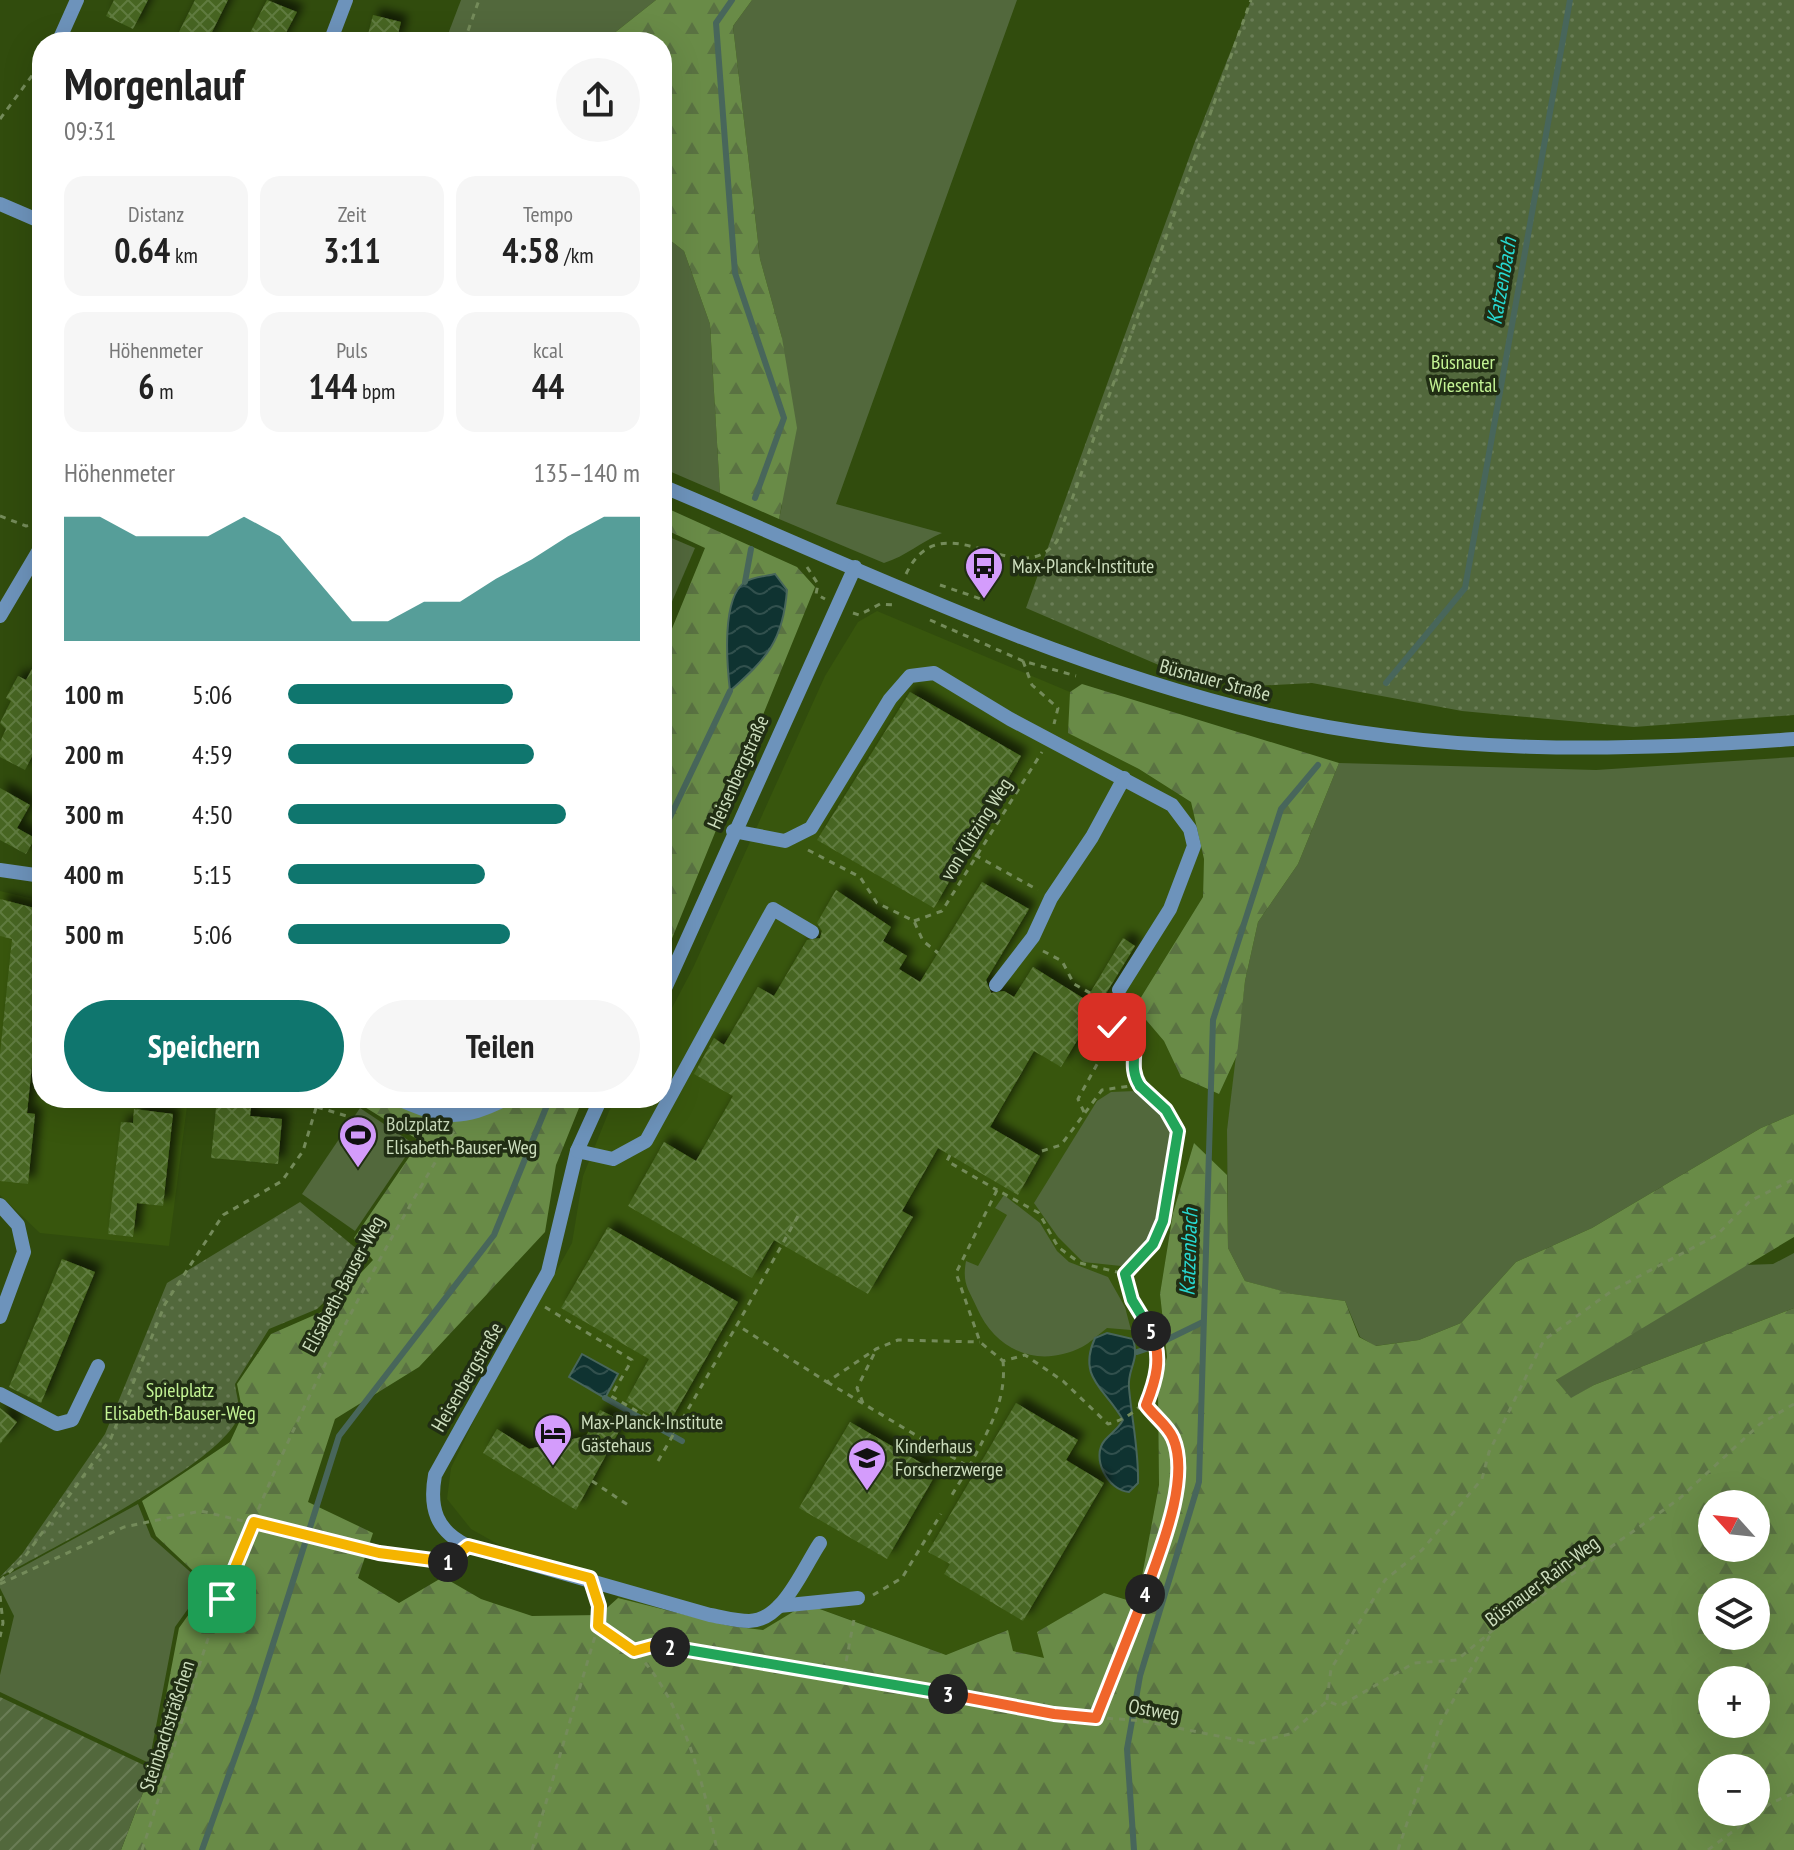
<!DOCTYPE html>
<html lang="de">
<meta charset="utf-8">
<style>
:root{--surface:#fff;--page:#f6f6f6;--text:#222;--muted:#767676;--accent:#0f766e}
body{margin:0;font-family:"PT Sans Narrow",sans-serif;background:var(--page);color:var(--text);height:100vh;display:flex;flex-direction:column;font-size:30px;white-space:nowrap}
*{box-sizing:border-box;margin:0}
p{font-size:26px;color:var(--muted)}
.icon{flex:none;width:44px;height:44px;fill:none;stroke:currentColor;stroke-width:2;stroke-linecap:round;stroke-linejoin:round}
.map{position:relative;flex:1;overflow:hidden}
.sheet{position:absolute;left:32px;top:32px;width:640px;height:1076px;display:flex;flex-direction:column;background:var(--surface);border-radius:32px;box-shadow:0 8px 32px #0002}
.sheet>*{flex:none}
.needle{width:52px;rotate:297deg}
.tools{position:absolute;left:1698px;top:1490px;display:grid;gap:16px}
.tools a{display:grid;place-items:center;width:72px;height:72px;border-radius:50%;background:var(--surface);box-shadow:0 8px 32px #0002;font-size:40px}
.pin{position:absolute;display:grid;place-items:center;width:68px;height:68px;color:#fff;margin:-34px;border-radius:16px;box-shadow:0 4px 12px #0006}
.km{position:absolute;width:40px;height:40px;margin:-20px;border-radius:50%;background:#222;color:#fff;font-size:22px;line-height:40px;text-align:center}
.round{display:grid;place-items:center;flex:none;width:84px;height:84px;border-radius:42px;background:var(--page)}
.headline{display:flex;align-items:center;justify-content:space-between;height:136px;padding:0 32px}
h1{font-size:44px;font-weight:700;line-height:60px}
.figures{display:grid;grid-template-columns:repeat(3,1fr);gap:12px;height:136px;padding:8px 32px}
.figures div{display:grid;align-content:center;border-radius:20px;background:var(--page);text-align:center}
.figures b{font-size:34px;font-weight:700}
.figures small{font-size:22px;font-weight:400}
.figures p{font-size:22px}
.chart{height:224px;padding:16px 32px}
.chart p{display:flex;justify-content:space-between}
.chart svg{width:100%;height:144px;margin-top:8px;fill:var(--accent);opacity:.7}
.action{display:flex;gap:16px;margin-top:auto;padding:16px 32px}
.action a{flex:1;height:92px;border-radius:48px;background:var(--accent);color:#fff;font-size:32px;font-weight:700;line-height:92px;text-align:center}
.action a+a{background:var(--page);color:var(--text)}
ul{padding:0 32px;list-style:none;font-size:26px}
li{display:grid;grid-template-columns:128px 96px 1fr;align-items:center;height:60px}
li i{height:20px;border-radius:10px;background:var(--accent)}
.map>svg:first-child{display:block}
.built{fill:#38560d}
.grass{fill:#52683c}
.forest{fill:url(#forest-firs);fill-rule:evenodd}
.park{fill:url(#park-dots)}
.garden{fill:url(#garden-furrows)}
.water{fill:url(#water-waves);stroke:#48665b;stroke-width:2}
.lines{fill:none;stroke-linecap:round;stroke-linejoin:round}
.stream{stroke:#48665b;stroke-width:6}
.building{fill:url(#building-cross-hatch);filter:url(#shadow)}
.path{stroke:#748b5a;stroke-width:3;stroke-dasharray:6 6;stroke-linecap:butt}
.minor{stroke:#6d93bb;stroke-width:14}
.split-1-casing{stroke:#fff;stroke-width:16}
.split-2-casing{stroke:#fff;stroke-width:16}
.split-3-casing{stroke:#fff;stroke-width:16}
.split-4-casing{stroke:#fff;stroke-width:16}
.split-5-casing{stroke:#fff;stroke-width:16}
.split-6-casing{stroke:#fff;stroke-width:16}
.split-7-casing{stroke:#fff;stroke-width:16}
.split-1{stroke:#f5b400;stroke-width:10}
.split-2{stroke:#f5b400;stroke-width:10}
.split-3{stroke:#22a559;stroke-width:10}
.split-4{stroke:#f0652b;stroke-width:10}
.split-5{stroke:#f0652b;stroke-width:10}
.split-6{stroke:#22a559;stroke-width:10}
.split-7{stroke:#22a559;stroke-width:10}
.labels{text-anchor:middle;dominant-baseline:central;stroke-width:7;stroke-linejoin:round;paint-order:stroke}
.park-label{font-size:20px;fill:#c4f495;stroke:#212e14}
.poi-label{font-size:20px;fill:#cddebe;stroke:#212e14;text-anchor:start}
.street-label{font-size:20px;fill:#cddebe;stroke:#212e14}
.water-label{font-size:22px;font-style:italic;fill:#27d9d2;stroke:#212e14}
</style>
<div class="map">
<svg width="1794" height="1850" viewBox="0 0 1794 1850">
<defs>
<pattern id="forest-firs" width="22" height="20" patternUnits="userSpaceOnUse" patternTransform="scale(2)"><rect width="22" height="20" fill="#698b47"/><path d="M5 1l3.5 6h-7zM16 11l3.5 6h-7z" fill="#5a7242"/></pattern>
<pattern id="park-dots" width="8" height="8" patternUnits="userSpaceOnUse" patternTransform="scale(2)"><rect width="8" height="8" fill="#52683c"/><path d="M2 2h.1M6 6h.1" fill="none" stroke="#6a7d56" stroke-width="1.8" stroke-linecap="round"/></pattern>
<pattern id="garden-furrows" width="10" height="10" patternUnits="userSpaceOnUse" patternTransform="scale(2)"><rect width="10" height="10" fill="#52683c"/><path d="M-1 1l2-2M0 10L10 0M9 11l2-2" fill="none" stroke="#6a7d56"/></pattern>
<pattern id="water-waves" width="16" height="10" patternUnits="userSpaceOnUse" patternTransform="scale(2)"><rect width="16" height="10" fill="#0f3331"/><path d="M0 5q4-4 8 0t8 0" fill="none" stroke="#31504d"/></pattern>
<pattern id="building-cross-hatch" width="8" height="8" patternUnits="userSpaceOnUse" patternTransform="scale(2)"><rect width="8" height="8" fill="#466521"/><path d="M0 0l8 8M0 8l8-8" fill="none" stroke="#607b3f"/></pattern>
<filter id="shadow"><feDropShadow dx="7" dy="-7" stdDeviation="4" flood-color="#0009"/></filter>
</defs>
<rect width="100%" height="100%" fill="#314c0d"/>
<g class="built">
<path d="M877,611L1070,692L1069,733L1139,769L1191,802L1204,859L1203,897L1135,1007L1164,1041L1181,1077L1219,1094L1237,1055L1227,1130V1175L1194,1143L1173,1213L1160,1294L1167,1357L1158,1391L1159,1485L1137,1603L1104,1593L1038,1632L1045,1659L1013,1651L1007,1630L946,1655L807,1604L763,1630L730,1626L618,1598L611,1581L510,1551L471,1529L447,1499L451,1468L482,1404L572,1243L583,1176L609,1111L617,1098H662V1027L693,968L825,676L858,622Z"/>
<path d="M0,891L42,901V1098H188L169,1246L40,1233L0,1195Z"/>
</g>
<g class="grass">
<path d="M461,0H656L603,42H445Z"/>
<path d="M752,0H1017L836,504L942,533C921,542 906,556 884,563L779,519L782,505V338L760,259L733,26Z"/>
<path d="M662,234L684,251L710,324L720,493L662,468Z"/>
<path d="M662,534L695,548L662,625Z"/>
<path d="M1794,757V1114L1761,1128L1592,1228L1516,1262L1461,1323L1419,1340L1375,1346L1360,1337L1345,1301L1292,1294L1245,1281L1228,1248L1227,1130L1245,981L1258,922L1298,864L1339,763L1596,770Z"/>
<path d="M1135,1091L1151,1103L1172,1132L1152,1242L1121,1266L1083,1262L1058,1237L1034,1203L1097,1101L1111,1092Z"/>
<path d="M360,1108L414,1144L355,1231L302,1194Z"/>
<path d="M1004,1195L1040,1223L1057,1251L1069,1262L1108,1277L1125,1307L1131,1330L1107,1328C1099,1334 1090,1343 1082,1347C1038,1369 996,1351 977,1308C968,1288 962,1284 966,1261L978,1266L1007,1215L995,1208Z"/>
<path d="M1794,1253V1308L1594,1385L1571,1399L1556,1380L1715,1266L1773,1264Z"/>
<path d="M138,1504L151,1537L205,1585L175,1627L149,1763L0,1692V1675L14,1616L0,1588V1579Z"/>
</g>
<g class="forest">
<path d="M656,0H752L733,26L760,259L782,338L797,428L779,519L720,493L710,324L684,251L662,234V42H603Z"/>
<path d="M662,506L797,567L815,587L662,963V653L705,548L662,528Z"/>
<path d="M1082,684L1339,763L1298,864L1258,922L1245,981L1237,1055L1219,1094L1181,1077L1164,1041L1135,1007L1203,897L1204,859L1191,802L1139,769L1068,733L1070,692Z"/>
<path d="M350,1098H583L556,1165L545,1232L419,1367L335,1419L308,1502L373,1533L358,1578L399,1603L443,1577L481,1599L532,1616L599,1615L618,1598L730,1626L763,1630L806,1604L946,1655L1008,1630L1013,1651L1044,1658L1037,1632L1104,1593L1137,1603L1159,1485L1158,1391L1167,1357L1160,1294L1173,1213L1194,1143L1227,1175L1228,1248L1245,1281L1293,1294L1345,1301L1359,1337L1376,1346L1419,1340L1461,1323L1516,1262L1592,1228L1761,1128L1794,1114V1237L1556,1380L1571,1398L1594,1385L1794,1308V1850H121L152,1769L179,1628L209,1586L156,1536L142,1501L230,1442L243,1414L237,1384L271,1334L326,1310L373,1260L354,1238L420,1141ZM1712,1504H1756V1548H1712ZM1712,1592H1756V1636H1712ZM1712,1680H1756V1724H1712ZM1712,1768H1756V1812H1712Z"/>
</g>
<g class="park">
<path d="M1251,0H1794V715L1634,727L1462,711L1312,683L1254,686L1175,672L1026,608L1194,144Z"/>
<path d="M300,1202L369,1259L317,1309L269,1329L235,1384C236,1395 242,1410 237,1420C214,1467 52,1548 0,1577L22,1554L105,1434L167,1283Z"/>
</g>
<path class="garden" d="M0,1697L152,1769L121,1850H0Z"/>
<g class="water">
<path d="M775,574L787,590C783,641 767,658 730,691C727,665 721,598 745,582C752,577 767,576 775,574Z"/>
<path d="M1107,1333L1133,1339C1140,1362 1127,1368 1129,1388C1132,1421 1139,1452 1138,1483L1129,1492C1108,1491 1090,1457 1105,1440C1111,1433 1118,1429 1123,1420C1105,1388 1077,1378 1095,1338Z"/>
<path d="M582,1354L618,1374L605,1398L569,1377Z"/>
</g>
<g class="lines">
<g class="stream">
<path d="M732,0L716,23L735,273L784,418L755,498"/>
<path d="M745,582L751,549"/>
<path d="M1386,683L1465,588L1570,0"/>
<path d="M662,834L730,691"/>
<path d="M1162,1342L1203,1322"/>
<path d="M1137,1352L1152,1347"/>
<path d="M605,1398L682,1441"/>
<path d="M202,1850L254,1704L339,1436L494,1235L550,1098"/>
<path d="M1134,1850L1127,1749L1140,1676L1199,1482L1213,1020L1281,809L1318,765"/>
</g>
</g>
<g class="building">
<path d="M114,0H148L133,29L106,16Z"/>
<path d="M195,0H228L207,42H174Z"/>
<path d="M267,0L297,12L281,42H269L250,33Z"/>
<path d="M373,15L401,22L396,42H366Z"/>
<path d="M42,650V737L25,770L0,757V742L6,729L0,723L11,701L6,698L18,676L26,680Z"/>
<path d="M910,692L1021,756L934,908L817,840Z"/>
<path d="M0,788L30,805L17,828L35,838L26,854L0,840Z"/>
<path d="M982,882L1029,909L986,980L991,993L1004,991L1014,997L1033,967L1086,1000L1123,938L1135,946L1061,1067L1034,1051L990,1127L1040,1156L1018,1195L938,1148L902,1211L913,1217L868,1294L774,1240L752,1278L628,1206L664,1142L696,1161L733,1096L694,1074L714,1038L724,1045L758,987L774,996L807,940L820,938L822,931L817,923L836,890L891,927L883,941L907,956L899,969L920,982Z"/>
<path d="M0,899L42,910V969L27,1113L35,1114L28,1184L0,1181V1054L12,939L0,936Z"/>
<path d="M217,1098H252L250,1116L282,1119L278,1164L211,1158Z"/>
<path d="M134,1109L173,1114L163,1206L137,1203L133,1237L108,1234L121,1122L133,1123Z"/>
<path d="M608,1227L738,1302L668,1425L626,1401L649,1359L561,1308Z"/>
<path d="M62,1259L95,1272L41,1403L9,1387Z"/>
<path d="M1016,1403L1078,1440L1066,1460L1104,1483L1023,1621L944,1574L950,1564L928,1552Z"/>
<path d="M0,1408L17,1422L0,1444Z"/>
<path d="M600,1410L624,1422L576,1510L483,1453L497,1429L529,1449L586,1436Z"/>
<path d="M850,1422L937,1472L887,1559L799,1508Z"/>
</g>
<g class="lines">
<g class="path">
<path d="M464,42L479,0"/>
<path d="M0,119L42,62"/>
<path d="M0,516L26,526L42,523"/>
<path d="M807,567L818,584L816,594L825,599"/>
<path d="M906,574C943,497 1017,595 1057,541L1251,0"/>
<path d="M940,585L984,600"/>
<path d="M853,613L859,615L880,604L894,605"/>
<path d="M930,620L1023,661L1076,676"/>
<path d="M1023,661L1032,685L1058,708L1054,724"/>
<path d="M808,850L860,877L877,903L914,921L923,941L938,953"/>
<path d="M975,855L1038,890"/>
<path d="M914,921L942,911L1042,752"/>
<path d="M1043,951L1062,961L1074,984L1106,1002"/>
<path d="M1113,1006C1141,1029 1133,1053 1137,1085"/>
<path d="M317,1107L350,1117"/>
<path d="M1084,1112L1078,1099L1107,1046L1113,1005"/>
<path d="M1042,1151L1061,1145L1102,1090L1137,1085L1166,1110L1178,1131L1163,1221L1153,1244L1125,1274L1080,1263L1058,1247L1039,1213L997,1190L956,1273L980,1342L1003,1361L1025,1355L1063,1381L1108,1424C1146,1415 1171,1374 1154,1336C1144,1316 1123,1298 1125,1274"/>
<path d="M950,1155L947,1161L997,1190"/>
<path d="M798,1216L737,1325L827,1382L876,1349L898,1340L980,1342"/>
<path d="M545,1307L632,1360L611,1396L674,1433"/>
<path d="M827,1382L969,1467L950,1498"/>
<path d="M863,1403L857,1388L875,1352"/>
<path d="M658,1461L737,1325"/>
<path d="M969,1467C987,1432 1007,1402 1003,1361"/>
<path d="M592,1481L631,1507"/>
<path d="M0,1581L23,1559L111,1438L165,1304L223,1215L282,1181L303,1151L319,1098"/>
<path d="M0,1584L124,1527L201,1511L379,1553L449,1562L455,1557"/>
<path d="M873,1595L902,1578L941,1514"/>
<path d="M0,1596L3,1623L0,1637"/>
<path d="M598,1626C609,1634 624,1642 634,1651C682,1696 705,1788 717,1850"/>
<path d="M634,1651L656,1645L722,1654L1054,1714L1143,1721L1253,1743L1290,1734L1327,1701L1340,1706L1414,1663L1457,1660L1493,1630"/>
<path d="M844,1673L855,1614"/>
<path d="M1327,1700L1331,1669L1385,1580L1422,1550L1482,1479L1489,1452L1544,1340L1613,1290L1717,1235L1750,1201L1794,1179"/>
<path d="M1097,1716C1120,1661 1189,1503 1177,1449C1173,1431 1156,1420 1146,1405"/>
<path d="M142,1850C170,1766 192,1679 223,1597C286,1432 363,1281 454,1131"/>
<path d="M532,1850L598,1626L597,1601"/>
<path d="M1398,1850L1441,1722L1493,1630L1679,1499L1760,1424L1794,1404"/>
<path d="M1708,1850L1771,1803L1794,1793"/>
</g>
<g class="minor">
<path d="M68,42L60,38L77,0"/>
<path d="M330,42L346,0"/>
<path d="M0,204L42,222"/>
<path d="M662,486C860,569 1056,665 1265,714C1436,755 1620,752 1794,739"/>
<path d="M0,616L42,545"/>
<path d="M733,831L785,841L811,828L890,699L910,676L934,673L1010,719L1172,805L1190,829L1194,846L1170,909L1119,990"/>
<path d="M0,870L42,876"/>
<path d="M996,985L1033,937L1051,898L1092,837L1124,778"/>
<path d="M662,995L855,567"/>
<path d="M396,1098C444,1119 460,1122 508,1098"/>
<path d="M601,1098L577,1151L548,1272L435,1475C429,1508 436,1531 468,1546L710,1615C722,1617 736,1621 749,1621C783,1621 803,1568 820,1543"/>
<path d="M577,1151L613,1159L646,1141L773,909L812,932"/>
<path d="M0,1205L18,1225L24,1252L0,1317"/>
<path d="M0,1394L57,1424L72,1420L98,1366"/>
<path d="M779,1606L858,1598"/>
</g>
</g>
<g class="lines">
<g class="split-1-casing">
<path id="split-1" d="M222,1599L254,1522L379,1553L448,1562"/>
</g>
<g class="split-2-casing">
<path id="split-2" d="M448,1562L468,1546L590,1578L599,1606L598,1626L634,1651L656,1645L670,1647"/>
</g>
<g class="split-3-casing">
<path id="split-3" d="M670,1647L948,1694"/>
</g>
<g class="split-4-casing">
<path id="split-4" d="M948,1694L1054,1714L1096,1718L1145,1594"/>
</g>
<g class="split-5-casing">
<path id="split-5" d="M1145,1594C1159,1554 1191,1479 1173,1438C1168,1426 1154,1416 1146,1405C1156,1380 1163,1357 1151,1331"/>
</g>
<g class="split-6-casing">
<path id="split-6" d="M1140,1086L1166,1110L1178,1131L1163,1221L1153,1244L1125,1274L1132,1300L1151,1331"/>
</g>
<g class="split-7-casing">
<path id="split-7" d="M1112,1027V1006C1153,1038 1122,1058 1140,1086"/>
</g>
<use href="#split-1" class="split-1"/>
<use href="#split-2" class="split-2"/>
<use href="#split-3" class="split-3"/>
<use href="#split-4" class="split-4"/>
<use href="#split-5" class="split-5"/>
<use href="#split-6" class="split-6"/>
<use href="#split-7" class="split-7"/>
</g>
<defs>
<g id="bus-pin" transform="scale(2)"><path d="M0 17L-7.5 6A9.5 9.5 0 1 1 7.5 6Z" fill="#d49cfc" stroke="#212e14"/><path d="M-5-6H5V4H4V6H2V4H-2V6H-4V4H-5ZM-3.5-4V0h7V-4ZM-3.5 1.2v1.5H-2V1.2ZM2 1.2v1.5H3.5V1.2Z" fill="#111"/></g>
<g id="stadium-pin" transform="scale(2)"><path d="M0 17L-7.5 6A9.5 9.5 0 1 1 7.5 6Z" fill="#d49cfc" stroke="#212e14"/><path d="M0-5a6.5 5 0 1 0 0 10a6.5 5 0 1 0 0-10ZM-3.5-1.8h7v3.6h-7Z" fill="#111"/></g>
<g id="hotel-pin" transform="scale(2)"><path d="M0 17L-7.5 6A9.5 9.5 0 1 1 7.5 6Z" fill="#d49cfc" stroke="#212e14"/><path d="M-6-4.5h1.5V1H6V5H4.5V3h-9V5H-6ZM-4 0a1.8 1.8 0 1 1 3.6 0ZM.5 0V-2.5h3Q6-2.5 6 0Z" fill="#111"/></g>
<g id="school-pin" transform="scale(2)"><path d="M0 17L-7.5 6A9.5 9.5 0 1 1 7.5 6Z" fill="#d49cfc" stroke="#212e14"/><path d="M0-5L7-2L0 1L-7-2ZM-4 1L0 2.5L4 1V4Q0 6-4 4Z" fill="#111"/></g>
</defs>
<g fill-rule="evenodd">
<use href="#bus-pin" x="984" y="566"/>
<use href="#stadium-pin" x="358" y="1135"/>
<use href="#hotel-pin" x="553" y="1433"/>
<use href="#school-pin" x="867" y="1458"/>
</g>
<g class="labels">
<g class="park-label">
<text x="1463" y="362">Büsnauer<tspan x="1463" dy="23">Wiesental</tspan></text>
<text x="180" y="1390">Spielplatz<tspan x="180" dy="23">Elisabeth-Bauser-Weg</tspan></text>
</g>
<g class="poi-label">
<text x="1012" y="566">Max-Planck-Institute</text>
<text x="386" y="1124">Bolzplatz<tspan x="386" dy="23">Elisabeth-Bauser-Weg</tspan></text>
<text x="581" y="1422">Max-Planck-Institute<tspan x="581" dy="23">Gästehaus</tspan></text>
<text x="895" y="1446">Kinderhaus<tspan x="895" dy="23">Forscherzwerge</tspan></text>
</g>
<g class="street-label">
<text transform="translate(1215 680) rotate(15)">Büsnauer Straße</text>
<text transform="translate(738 772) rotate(-66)">Heisenbergstraße</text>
<text transform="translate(976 829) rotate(-58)">von Klitzing Weg</text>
<text transform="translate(343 1284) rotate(-62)">Elisabeth-Bauser-Weg</text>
<text transform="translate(467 1377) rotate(-60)">Heisenbergstraße</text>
<text transform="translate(1542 1581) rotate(-37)">Büsnauer-Rain-Weg</text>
<text transform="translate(1154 1710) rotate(10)">Ostweg</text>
<text transform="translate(167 1726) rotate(-72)">Steinbachsträßchen</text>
</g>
<g class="water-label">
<text transform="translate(1501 281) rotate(-80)">Katzenbach</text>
<text transform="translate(1188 1252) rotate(-88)">Katzenbach</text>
</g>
</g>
</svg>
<div class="tools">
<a><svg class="needle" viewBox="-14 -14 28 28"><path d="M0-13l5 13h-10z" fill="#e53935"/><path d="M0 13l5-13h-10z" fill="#767676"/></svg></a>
<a><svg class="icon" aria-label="layers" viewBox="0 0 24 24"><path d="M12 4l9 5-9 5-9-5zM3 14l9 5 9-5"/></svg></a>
<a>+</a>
<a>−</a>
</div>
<div class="pin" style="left:222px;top:1599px;background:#1e9e55"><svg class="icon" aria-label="arrive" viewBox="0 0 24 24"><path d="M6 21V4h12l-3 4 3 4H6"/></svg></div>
<div class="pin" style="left:1112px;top:1027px;background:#d93025"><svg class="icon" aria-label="check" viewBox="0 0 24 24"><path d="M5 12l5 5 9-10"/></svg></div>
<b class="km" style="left:448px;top:1562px">1</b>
<b class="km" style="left:670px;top:1647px">2</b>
<b class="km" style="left:948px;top:1694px">3</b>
<b class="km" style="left:1145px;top:1594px">4</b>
<b class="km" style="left:1151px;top:1331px">5</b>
<section class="sheet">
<div class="headline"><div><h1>Morgenlauf</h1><p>09:31</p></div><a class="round"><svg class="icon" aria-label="share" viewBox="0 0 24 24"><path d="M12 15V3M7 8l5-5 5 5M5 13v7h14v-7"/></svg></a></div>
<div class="figures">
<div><p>Distanz</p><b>0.64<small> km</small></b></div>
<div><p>Zeit</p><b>3:11</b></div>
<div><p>Tempo</p><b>4:58<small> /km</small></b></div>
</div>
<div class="figures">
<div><p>Höhenmeter</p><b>6<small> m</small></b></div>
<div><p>Puls</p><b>144<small> bpm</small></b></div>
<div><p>kcal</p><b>44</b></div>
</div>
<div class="chart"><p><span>Höhenmeter</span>135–140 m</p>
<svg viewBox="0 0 160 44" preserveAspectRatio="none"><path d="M0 44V6L10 6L20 12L30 12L40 12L50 6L60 12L70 25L80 38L90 38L100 32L110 32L120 25L130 19L140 12L150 6L160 6V44z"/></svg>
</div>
<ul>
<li><b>100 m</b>5:06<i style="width:64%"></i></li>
<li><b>200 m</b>4:59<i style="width:70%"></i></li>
<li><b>300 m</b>4:50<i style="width:79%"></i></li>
<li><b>400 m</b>5:15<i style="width:56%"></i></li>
<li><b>500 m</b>5:06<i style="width:63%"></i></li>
</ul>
<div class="action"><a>Speichern</a><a>Teilen</a></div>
</section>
</div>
